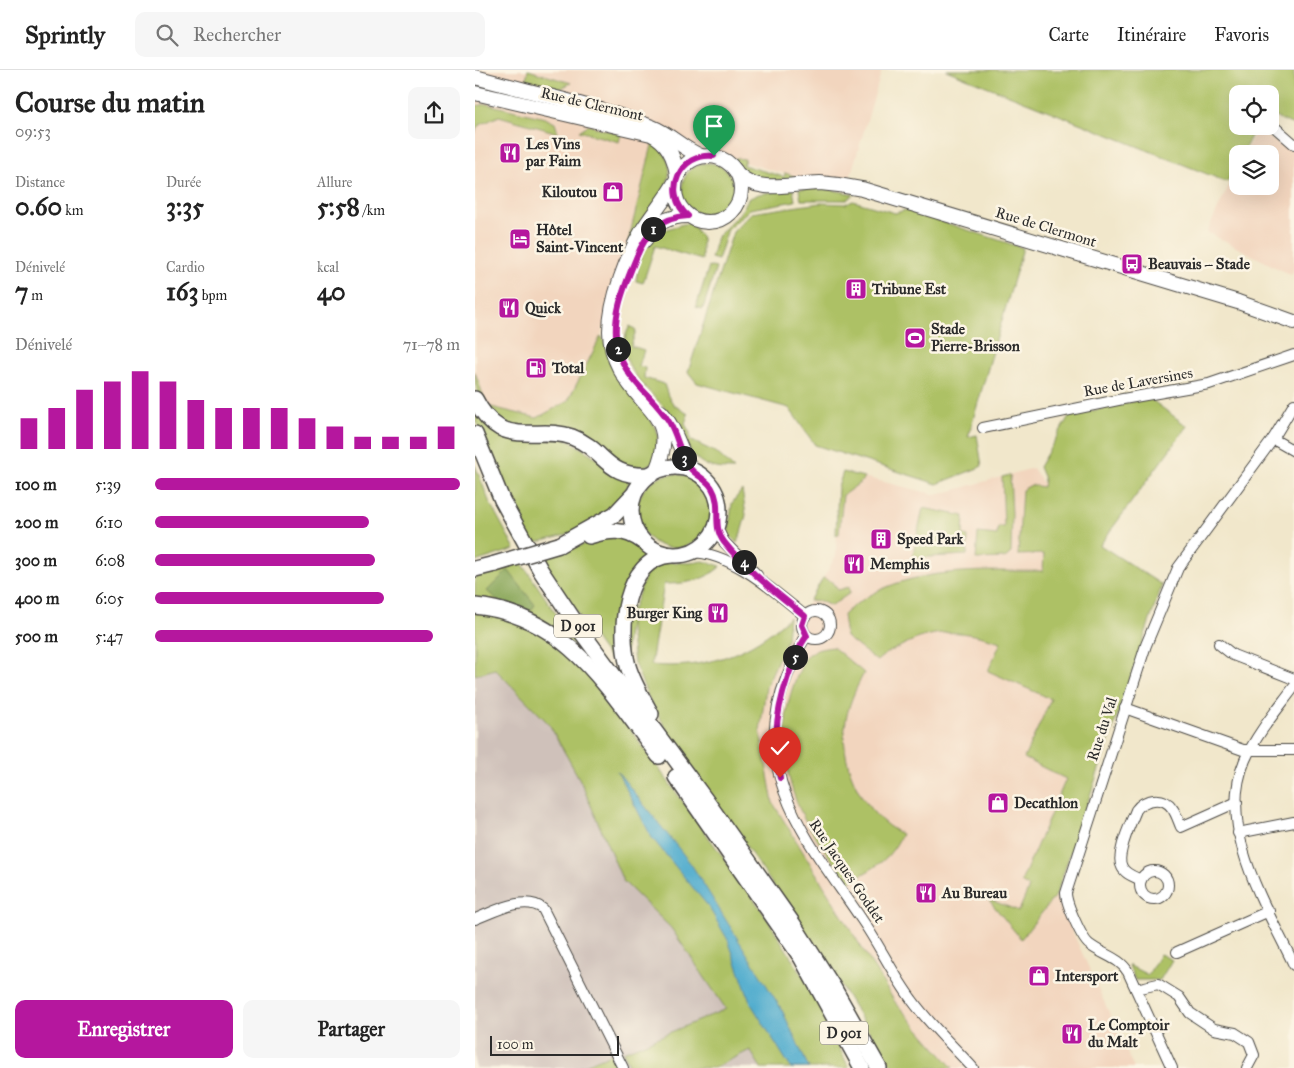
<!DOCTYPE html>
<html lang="fr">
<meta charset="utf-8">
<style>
:root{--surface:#fff;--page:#f6f6f6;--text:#222;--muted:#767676;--line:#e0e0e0;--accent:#b5179e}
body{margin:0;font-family:"IM FELL Great Primer",serif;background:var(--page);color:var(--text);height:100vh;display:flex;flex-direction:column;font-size:19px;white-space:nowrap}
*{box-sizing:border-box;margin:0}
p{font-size:16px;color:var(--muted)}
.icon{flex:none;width:28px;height:28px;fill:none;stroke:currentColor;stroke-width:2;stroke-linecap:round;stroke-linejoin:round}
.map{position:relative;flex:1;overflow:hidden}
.details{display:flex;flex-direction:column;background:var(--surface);width:475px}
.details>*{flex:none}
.fabs{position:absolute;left:754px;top:15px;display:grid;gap:10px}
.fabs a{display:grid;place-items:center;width:50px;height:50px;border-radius:10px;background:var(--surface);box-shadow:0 5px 20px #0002;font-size:25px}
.scale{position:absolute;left:15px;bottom:12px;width:129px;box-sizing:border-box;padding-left:5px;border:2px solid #2b2b2b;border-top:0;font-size:14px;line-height:18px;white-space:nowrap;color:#2b2b2b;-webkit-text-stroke:4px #fcf5e5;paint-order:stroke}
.pin{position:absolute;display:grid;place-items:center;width:42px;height:42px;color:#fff;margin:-51px -21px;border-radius:50% 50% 50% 0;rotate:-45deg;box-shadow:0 0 5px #0007}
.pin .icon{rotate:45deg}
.km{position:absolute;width:25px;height:25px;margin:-12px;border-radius:50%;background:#222;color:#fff;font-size:14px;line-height:25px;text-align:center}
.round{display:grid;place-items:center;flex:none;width:52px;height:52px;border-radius:10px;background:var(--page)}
.head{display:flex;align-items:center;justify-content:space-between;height:85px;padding:0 15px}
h1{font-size:28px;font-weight:800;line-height:38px}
.stats{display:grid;grid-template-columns:repeat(3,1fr);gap:8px;height:85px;padding:5px 15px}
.stats div{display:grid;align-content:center}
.stats b{font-size:25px;font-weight:800}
.stats small{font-size:14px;font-weight:400}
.stats p{font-size:14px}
.chart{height:140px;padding:10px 15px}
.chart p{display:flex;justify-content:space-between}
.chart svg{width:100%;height:90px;margin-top:5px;stroke:var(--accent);stroke-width:6}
.action{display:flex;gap:10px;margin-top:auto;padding:10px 15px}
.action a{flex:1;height:58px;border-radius:10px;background:var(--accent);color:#fff;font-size:20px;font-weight:800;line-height:58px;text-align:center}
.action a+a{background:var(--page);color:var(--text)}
ul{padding:0 15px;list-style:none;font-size:16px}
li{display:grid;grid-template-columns:80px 60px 1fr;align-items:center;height:38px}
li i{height:12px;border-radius:6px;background:var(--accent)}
header{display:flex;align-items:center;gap:30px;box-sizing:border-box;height:70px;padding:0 25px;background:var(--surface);border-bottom:1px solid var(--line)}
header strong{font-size:24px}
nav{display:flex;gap:28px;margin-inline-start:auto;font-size:18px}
.search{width:350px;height:45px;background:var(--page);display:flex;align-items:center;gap:12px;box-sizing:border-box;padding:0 18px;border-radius:10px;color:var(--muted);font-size:19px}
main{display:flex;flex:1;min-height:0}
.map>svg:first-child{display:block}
.built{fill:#f2d5be}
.industrial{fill:#cfc1ba}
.green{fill:#adc165;stroke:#6c7648}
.forest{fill:#8aa75a;stroke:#5a6942}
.water{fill:#50acce;stroke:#3e6c7c}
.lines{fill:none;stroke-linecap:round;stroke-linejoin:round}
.street-casing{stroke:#494743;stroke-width:12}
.secondary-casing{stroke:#494743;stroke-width:16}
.primary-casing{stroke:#494743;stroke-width:18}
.street{stroke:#fff;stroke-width:10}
.secondary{stroke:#fff;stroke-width:14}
.primary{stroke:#fff;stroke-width:15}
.primary-bridge-casing{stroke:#494743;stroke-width:18;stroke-linecap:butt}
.primary-bridge{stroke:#fff;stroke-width:15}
.route-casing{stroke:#fff;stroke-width:10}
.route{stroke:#b5179e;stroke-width:6}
.labels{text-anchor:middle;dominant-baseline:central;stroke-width:5;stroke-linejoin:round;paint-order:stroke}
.shield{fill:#fcf5e5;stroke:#6a6863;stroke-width:1}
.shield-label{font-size:14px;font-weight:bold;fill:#2b2b2b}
.street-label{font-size:15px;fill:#2b2b2b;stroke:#fcf5e5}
.poi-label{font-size:15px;font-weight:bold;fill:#2b2b2b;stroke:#fcf5e5;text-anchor:start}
</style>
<header>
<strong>Sprintly</strong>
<div class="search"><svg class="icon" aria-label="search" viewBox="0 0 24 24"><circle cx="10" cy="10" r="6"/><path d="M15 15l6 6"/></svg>Rechercher</div>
<nav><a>Carte</a><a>Itinéraire</a><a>Favoris</a></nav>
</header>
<main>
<section class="details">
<div class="head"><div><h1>Course du matin</h1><p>09:53</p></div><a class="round"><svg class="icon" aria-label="share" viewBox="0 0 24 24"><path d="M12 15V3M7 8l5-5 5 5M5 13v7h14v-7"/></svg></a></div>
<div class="stats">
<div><p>Distance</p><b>0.60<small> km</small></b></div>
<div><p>Durée</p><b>3:35</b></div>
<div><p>Allure</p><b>5:58<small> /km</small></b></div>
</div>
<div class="stats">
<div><p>Dénivelé</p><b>7<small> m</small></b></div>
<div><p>Cardio</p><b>163<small> bpm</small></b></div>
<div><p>kcal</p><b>40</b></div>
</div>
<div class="chart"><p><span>Dénivelé</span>71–78 m</p>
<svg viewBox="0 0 160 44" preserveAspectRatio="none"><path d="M5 44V29M15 44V24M25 44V15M35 44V11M45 44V6M55 44V11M65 44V20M75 44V24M85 44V24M95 44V24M105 44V29M115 44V33M125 44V38M135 44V38M145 44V38M155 44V33"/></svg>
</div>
<ul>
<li><b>100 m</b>5:39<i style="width:100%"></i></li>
<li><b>200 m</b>6:10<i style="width:70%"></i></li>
<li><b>300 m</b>6:08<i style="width:72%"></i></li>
<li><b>400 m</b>6:05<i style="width:75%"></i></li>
<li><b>500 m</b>5:47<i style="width:91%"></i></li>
</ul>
<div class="action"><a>Enregistrer</a><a>Partager</a></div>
</section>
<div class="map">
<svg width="819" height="998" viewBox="0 0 819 998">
<rect width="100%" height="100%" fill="#fcf5e5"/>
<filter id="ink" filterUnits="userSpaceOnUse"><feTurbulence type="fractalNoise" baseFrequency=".02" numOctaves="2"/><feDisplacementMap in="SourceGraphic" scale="10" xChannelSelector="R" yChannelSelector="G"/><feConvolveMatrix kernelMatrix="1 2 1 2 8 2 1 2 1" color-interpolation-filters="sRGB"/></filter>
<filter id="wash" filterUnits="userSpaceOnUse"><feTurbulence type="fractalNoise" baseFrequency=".0096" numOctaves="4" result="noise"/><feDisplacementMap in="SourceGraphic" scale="20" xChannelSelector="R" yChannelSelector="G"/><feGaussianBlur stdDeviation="1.12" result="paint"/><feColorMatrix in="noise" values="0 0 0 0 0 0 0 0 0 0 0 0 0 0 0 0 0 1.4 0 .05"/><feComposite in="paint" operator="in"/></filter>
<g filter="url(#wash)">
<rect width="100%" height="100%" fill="#f1e7cb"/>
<g class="built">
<path d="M0,0H407L371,121L179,67L154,171L126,266L93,331L62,348L12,336L0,302Z"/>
<path d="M781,60L819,82V200L816,205L732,162L762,98V116H795V84H769Z"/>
<path d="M558,398L597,457L687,515L581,825L659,998H474L420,932L298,733L285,661L291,617L312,569L361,486L363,417L368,402L462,425Z"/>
</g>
<path class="industrial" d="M20,599L74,654L105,710L148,811L196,858L252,940L286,998H0V605Z"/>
<g class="green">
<path d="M53,0L96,13L85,19L51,9Z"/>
<path d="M471,0H819V55L795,45V24H762V56H781L767,84H762V92L752,112Z"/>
<path d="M12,34L70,48L80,53L83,63L24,46L3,56L0,63V36Z"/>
<path d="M113,55L146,64L144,72L104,61Z"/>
<path d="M179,67C184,75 192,85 194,94C200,117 164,158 152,176Z"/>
<path d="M261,88L270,89L268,95L309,107L310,103L319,106V109C289,111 277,117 259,89Z"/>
<circle cx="233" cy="119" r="26"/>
<path d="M347,118L379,124L372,130H326L324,119Z"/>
<path d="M318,119L320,131L275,139L253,159L243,190L236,188L242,167L266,142L273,129L284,124Z"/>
<path d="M378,131L420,143L431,140L548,178L493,367L502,365L507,396L503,398L462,414L340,375L314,338L222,313L213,302L258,162L276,143L345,133L371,134Z"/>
<path d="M213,153L218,155L227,168V190L180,176L168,213L161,211C166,172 174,162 213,153Z"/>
<path d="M234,196L241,198L228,239L221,237Z"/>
<path d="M155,256L161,260L156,276L169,280L164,296L170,298L169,308L189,314L193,326L199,335L213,344L210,354L215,363V370L242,383L259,399C244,399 232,399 220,387C209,375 205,357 195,344C175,320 134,291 155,256Z"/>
<path d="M126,266L183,363L180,391C142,414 142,378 113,371C64,358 0,370 0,302L12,336L62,348L93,331Z"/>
<path d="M674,328L712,356L625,475L687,515L581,825L546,869L513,829L544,841L554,817L546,812L591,709L549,688L576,629L513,601L526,572C489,561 464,557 428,575C419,580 410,583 402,591L371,567L368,545C423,494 498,502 568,501L569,484L543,485L547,420L556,415L568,417L569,409L564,397L594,346Z"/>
<path d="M3,342L15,357L92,369L155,409L147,433L95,464L56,474L20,400L0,349Z"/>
<path d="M0,395L14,431L40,479L0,492Z"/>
<path d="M368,402L389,407L386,412L368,425L364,464L361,465L363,417Z"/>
<circle cx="199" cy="441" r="37"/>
<path d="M535,405L537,444L536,483L530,488L501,489L503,463L522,465L523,457H529L527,407Z"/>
<path d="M267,420L271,445L263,473L253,465L257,433Z"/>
<path d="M448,438L489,446L488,465L493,467L492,485L437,488Z"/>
<path d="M139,466L154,470L172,487L161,497L148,603L138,589H134L64,487Z"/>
<path d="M228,491L246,496C230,511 210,514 189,514L176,595C229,600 276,584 314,547L312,569L291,617L285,661L298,733L420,932L478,998H419L408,984L355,898L196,667L174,629L159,593L154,549L172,502L188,492L215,493Z"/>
<path d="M47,493L104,578L32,538L0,534V506Z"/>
<path d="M348,508L356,511L363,520L374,517L375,523L356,536L345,531H334Z"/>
<path d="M0,542L24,544L82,571L134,630L288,842L336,919L374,998H286L275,980L239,998H156L148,982L251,939L196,858L148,811L105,710L74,654L20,599L0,605Z"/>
<path d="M358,577L389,603C380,620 372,637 370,657C365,697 390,747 427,764C413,793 399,797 373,813C357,789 337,766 325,740C306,699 304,643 324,602C327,595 329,587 336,583C341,579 351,578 358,577Z"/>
<path d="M685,884L697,890L685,910H660L653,895L673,905Z"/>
<path d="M136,984L142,998H103Z"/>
</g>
<path class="forest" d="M33,500L60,535L52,545L32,538L12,521Z"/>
<path class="water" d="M142,701L216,794L307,940L334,998H316L276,934L253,870L233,836L177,768Z"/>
</g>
<g filter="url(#ink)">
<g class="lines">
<g class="street-casing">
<g id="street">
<path d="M795,53L819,74"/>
<path d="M508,358L648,329L734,314L819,285"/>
<path d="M798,369L819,381"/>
<path d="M241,456L249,472L282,505"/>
<path d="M216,482C258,483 299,521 330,546"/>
<circle cx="341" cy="555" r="14"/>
<path d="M332,566C322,577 318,593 312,606C272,705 336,774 387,850C405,876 418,905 437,930C455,955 478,976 498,998"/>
<path d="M744,574L758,585L819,609"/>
<path d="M819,617C802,640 782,663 770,690C741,758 790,834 819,895"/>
<path d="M650,638L768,680H819"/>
<path d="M763,763L819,752"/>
<circle cx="679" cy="815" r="14"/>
<path d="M666,810C660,807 650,804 647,797C640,785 656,753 661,740C669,729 688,725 697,738C701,743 703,750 706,757L762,732"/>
<path d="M0,849C19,842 50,824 68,839L148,998"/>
<path d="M702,882L794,841"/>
<path d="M661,919L683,914L704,927L715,943L739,959L760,963L774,972L779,985L772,998"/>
<path d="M697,998L653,902C645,888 628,885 615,875C607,870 591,833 591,823L671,575L703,498L798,369L819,334"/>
</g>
</g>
<g class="secondary-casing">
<g id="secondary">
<path d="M0,7C59,23 119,35 177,57C195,64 208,79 226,86"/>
<path d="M0,23L176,64C193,72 200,88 202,106"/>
<circle cx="233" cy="119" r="33"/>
<path d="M263,104C283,125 319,113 345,113C359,114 373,116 387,119L763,232L819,252"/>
<path d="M170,170C181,153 193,146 213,146"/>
<path d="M186,342C201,358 205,382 217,400"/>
<path d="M181,401C186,389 190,377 188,364C186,351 177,341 169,332C150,310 135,290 135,261C135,230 152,186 168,159C178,143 191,129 200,112"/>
</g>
</g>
<g class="primary-casing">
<g id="primary">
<path d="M0,329C6,341 13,351 25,358C48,369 74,358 97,367C131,380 130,408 174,405"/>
<path d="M0,364L27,430L66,501L108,564L232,732L318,854L358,917L404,998"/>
<circle cx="200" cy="441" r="44"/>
<path d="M114,466C135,460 149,458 167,471"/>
<path d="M84,475L140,444L158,425"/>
<path d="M0,499L20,494"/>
<path d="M0,536C92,545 133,619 184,686"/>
<path d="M176,644C168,629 158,613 153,596C143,560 149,489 196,485"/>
<path d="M201,707L326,887L387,998"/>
</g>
</g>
<use href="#street" class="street"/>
<use href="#secondary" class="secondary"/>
<use href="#primary" class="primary"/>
<g class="primary-bridge-casing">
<path id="primary-bridge" d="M20,494L84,475"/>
</g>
<use href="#primary-bridge" class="primary-bridge"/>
</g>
</g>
<g class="lines" filter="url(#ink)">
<g class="route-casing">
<path id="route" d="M239,86C205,82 186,123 213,146C186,147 171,163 161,188C150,215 135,249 143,279C150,310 177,325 193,350C203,365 204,384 215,398C221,406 232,409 237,418C248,436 236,456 249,472C270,499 303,524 330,546L327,555L332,566C325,574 322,584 318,593C303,631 296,668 305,708"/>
</g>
<use href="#route" class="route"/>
</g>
<defs>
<g id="restaurant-square" transform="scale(1.125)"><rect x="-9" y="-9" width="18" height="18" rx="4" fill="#b5179e" stroke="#fcf5e5"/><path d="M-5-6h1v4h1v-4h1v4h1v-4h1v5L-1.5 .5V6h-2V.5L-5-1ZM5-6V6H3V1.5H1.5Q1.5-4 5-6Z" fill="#fff"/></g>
<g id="shop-square" transform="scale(1.125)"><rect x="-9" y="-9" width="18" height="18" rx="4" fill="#b5179e" stroke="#fcf5e5"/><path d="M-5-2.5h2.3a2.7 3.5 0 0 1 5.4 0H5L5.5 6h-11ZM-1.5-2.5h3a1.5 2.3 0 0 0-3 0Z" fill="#fff"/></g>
<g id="hotel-square" transform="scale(1.125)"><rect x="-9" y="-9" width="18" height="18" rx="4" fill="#b5179e" stroke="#fcf5e5"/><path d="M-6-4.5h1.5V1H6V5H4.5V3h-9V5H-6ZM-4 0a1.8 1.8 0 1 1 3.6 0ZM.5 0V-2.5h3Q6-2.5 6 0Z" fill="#fff"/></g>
<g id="bus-square" transform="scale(1.125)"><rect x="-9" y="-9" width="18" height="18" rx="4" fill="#b5179e" stroke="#fcf5e5"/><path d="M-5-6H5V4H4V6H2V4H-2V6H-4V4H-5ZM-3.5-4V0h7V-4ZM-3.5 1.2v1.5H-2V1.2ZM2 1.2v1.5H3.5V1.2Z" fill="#fff"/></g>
<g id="building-square" transform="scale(1.125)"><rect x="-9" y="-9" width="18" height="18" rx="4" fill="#b5179e" stroke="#fcf5e5"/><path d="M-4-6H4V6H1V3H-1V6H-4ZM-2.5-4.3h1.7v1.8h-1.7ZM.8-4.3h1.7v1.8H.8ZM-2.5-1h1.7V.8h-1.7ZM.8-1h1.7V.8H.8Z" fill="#fff"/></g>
<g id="stadium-square" transform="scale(1.125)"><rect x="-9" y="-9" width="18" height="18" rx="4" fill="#b5179e" stroke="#fcf5e5"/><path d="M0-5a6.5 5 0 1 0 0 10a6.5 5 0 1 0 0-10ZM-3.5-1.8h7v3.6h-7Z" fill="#fff"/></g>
<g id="fuel-square" transform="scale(1.125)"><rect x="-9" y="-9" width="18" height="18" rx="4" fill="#b5179e" stroke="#fcf5e5"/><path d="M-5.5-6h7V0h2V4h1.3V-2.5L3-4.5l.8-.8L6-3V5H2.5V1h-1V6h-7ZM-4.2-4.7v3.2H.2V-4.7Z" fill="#fff"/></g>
</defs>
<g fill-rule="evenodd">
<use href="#restaurant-square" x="35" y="83"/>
<use href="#shop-square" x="138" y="122"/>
<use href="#hotel-square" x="45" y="169"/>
<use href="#bus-square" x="657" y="194"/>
<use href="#building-square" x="381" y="219"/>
<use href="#restaurant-square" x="34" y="238"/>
<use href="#stadium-square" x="440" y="268"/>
<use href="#fuel-square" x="61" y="298"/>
<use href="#building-square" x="406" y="469"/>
<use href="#restaurant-square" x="379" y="494"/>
<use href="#restaurant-square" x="243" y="543"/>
<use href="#shop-square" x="523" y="733"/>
<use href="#restaurant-square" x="451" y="823"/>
<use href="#shop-square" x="564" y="906"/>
<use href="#restaurant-square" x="597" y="964"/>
</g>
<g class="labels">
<g class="shield">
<rect x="79" y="544.5" width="48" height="23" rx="4"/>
<rect x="345" y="951.5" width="48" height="23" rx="4"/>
</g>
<g class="shield-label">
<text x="103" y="556">D 901</text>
<text x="369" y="963">D 901</text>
</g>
<g class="street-label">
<text transform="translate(117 34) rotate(13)">Rue de Clermont</text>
<text transform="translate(571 157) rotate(17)">Rue de Clermont</text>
<text transform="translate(663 312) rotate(-10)">Rue de Laversines</text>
<text transform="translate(627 659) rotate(-72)">Rue du Val</text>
<text transform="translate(372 801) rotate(56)">Rue Jacques Goddet</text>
</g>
<g class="poi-label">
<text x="51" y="74">Les Vins<tspan x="51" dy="17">par Faim</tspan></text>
<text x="122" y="122" text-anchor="end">Kiloutou</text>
<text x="61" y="160">Hôtel<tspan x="61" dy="17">Saint-Vincent</tspan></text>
<text x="673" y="194">Beauvais – Stade</text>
<text x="397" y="219">Tribune Est</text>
<text x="50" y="238">Quick</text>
<text x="456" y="259">Stade<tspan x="456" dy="17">Pierre-Brisson</tspan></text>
<text x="77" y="298">Total</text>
<text x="422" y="469">Speed Park</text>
<text x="395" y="494">Memphis</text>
<text x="227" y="543" text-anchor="end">Burger King</text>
<text x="539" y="733">Decathlon</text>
<text x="467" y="823">Au Bureau</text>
<text x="580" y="906">Intersport</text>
<text x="613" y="955">Le Comptoir<tspan x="613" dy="17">du Malt</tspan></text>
</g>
</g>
</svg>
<div class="fabs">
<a><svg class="icon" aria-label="locate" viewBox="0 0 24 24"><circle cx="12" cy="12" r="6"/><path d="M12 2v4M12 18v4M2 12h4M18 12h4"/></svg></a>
<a><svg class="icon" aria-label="layers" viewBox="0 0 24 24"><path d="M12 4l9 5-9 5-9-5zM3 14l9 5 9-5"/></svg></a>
</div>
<div class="scale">100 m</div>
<div class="pin" style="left:239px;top:86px;background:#1e9e55"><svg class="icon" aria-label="arrive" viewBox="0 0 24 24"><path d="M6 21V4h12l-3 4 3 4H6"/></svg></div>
<div class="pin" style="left:305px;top:708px;background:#d93025"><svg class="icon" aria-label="check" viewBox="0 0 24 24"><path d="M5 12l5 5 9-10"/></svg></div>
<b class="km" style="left:178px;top:159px">1</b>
<b class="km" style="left:143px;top:279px">2</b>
<b class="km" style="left:209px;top:388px">3</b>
<b class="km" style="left:269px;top:492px">4</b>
<b class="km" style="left:320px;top:587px">5</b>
</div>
</main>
